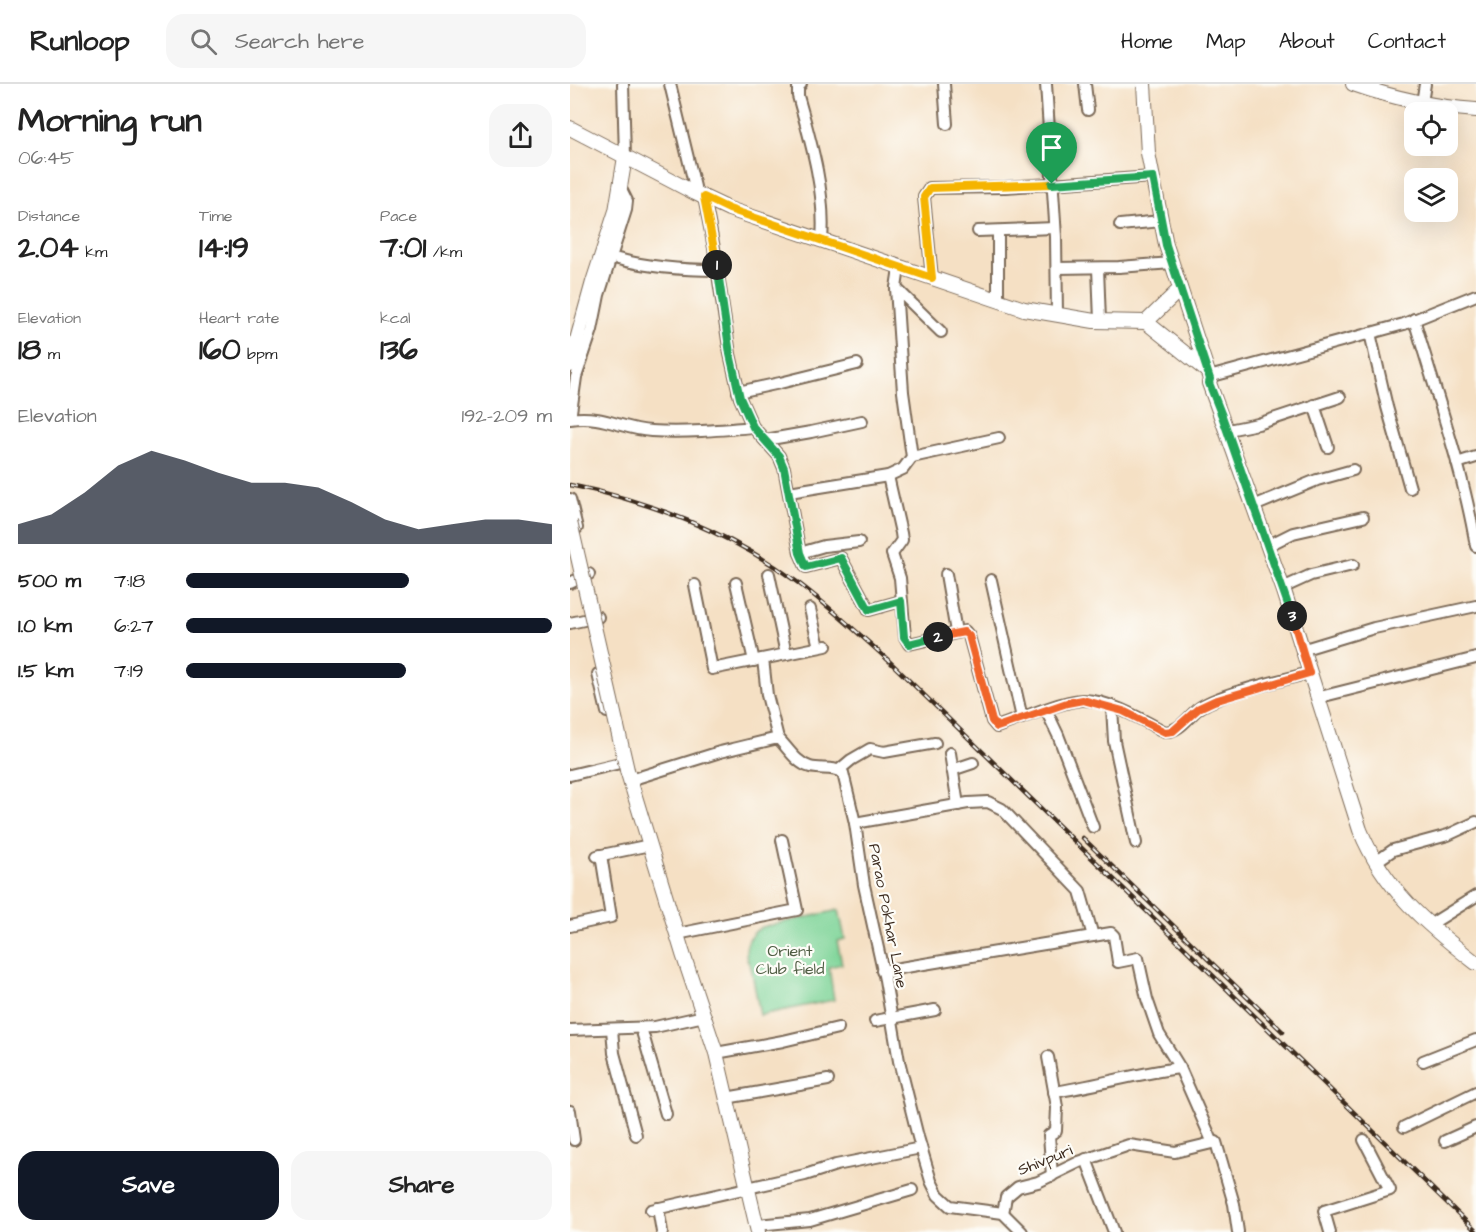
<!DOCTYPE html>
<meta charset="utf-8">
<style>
:root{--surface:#fff;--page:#f6f6f6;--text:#222;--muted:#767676;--line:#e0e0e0;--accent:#111827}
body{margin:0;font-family:"Architects Daughter",sans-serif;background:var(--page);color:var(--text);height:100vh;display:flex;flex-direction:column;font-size:22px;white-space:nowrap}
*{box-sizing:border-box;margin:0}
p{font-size:20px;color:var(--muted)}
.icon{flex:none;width:33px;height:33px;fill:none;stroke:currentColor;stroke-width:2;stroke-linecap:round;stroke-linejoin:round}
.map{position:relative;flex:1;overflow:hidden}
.panel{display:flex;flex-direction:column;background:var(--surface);width:570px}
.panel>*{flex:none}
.fabs{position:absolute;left:834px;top:18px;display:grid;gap:12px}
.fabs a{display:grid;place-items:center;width:54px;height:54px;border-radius:12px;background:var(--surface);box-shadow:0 6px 24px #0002;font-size:30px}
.pin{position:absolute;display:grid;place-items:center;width:51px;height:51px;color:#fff;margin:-62px -26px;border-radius:50% 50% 50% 0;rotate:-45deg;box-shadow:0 0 6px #0007}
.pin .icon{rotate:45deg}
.km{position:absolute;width:30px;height:30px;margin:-15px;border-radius:50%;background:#222;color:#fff;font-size:16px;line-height:30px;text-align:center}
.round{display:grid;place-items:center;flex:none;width:63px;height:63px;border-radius:18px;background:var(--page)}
.summary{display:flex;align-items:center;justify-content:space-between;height:102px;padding:0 18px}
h1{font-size:33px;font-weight:800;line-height:45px}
.figures{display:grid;grid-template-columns:repeat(3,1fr);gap:9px;height:102px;padding:6px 18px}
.figures div{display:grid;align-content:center}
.figures b{font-size:30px;font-weight:800}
.figures small{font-size:16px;font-weight:400}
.figures p{font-size:16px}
.chart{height:168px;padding:12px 18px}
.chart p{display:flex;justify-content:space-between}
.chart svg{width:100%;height:108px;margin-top:6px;fill:var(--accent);opacity:.7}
.primary-button{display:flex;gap:12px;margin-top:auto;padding:12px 18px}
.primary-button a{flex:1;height:69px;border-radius:18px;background:var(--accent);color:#fff;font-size:24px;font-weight:800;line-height:69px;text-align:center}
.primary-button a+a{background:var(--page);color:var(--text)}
ul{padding:0 18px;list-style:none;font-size:20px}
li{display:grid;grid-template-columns:96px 72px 1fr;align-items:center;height:45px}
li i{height:15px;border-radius:8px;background:var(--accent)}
header{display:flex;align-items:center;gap:36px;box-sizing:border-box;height:84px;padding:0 30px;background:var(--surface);border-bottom:2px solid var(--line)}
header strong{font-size:28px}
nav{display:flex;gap:33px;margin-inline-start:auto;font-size:21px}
.search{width:420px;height:54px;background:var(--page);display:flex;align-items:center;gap:15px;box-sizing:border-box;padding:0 21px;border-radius:18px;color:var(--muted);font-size:22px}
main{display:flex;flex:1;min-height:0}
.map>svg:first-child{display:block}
.green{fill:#7ed498;stroke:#5c7f5b;stroke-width:1.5}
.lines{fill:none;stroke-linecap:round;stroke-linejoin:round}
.minor-casing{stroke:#7c6a58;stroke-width:14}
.major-casing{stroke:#7c6a58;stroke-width:16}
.minor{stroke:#fff;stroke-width:10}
.major{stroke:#fff;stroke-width:14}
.rail-casing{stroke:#3b2a1e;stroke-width:4.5}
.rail{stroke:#fdfcf7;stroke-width:2;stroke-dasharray:7;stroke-linecap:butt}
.major-bridge-casing{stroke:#7c6a58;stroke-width:16;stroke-linecap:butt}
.major-bridge{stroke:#fff;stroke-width:14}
.split-1-casing{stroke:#fff;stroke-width:12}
.split-2-casing{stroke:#fff;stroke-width:12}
.split-3-casing{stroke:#fff;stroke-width:12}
.split-4-casing{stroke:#fff;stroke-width:12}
.split-1{stroke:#f5b400;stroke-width:8}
.split-2{stroke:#22a559;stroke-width:8}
.split-3{stroke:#f0652b;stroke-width:8}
.split-4{stroke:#22a559;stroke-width:8}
.labels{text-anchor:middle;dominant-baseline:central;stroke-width:4.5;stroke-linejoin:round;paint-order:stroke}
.street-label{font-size:16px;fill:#3b2a1e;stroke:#fdfcf7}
.park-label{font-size:16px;fill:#4f5d43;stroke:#fdfcf7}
</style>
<header>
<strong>Runloop</strong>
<div class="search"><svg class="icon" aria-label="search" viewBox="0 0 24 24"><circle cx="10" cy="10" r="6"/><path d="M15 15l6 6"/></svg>Search here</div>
<nav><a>Home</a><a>Map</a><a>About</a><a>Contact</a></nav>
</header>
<main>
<section class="panel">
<div class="summary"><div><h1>Morning run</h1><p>06:45</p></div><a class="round"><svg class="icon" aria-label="share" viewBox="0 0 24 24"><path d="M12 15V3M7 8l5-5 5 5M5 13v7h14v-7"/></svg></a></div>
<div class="figures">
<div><p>Distance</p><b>2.04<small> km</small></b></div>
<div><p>Time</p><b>14:19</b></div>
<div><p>Pace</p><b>7:01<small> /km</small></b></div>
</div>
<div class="figures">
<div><p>Elevation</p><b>18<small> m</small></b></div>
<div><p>Heart rate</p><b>160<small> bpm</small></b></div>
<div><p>kcal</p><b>136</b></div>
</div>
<div class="chart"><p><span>Elevation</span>192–209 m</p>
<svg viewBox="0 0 160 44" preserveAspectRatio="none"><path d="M0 44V36L10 32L20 23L30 12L40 6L50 10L60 15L70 19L80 19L90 21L100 27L110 34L120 38L130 36L140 34L150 34L160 36V44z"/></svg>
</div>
<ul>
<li><b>500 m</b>7:18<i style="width:61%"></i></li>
<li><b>1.0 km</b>6:27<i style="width:100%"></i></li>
<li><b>1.5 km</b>7:19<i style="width:60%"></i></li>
</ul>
<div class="primary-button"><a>Save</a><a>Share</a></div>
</section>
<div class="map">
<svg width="906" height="1148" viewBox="0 0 906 1148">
<rect width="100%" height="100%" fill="#fdfcf7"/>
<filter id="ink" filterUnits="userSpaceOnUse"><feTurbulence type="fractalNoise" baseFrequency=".0167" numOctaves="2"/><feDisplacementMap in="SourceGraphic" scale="12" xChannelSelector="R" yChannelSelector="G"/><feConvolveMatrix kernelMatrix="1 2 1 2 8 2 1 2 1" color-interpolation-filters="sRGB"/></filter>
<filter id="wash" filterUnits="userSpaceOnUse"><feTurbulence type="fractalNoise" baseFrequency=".008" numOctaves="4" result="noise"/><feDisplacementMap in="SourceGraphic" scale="24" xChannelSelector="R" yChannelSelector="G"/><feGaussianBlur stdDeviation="1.35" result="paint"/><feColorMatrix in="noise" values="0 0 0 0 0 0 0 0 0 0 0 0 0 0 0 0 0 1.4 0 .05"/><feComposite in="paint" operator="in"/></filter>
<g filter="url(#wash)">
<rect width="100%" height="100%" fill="#f5e0c4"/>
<path class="green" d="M269,826L275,855L267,857L272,880L259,883L264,916L190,931L181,883C171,868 177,851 192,843Z"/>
</g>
<g filter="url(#ink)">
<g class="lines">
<g class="minor-casing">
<g id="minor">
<path d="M53,0L55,73"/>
<path d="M100,0L125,103V109"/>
<path d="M231,0L228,3V12C241,58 256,108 252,156"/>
<path d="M374,0L377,40"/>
<path d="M476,0L486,153L487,230"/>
<path d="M515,0L518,26"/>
<path d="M852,19L855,0"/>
<path d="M51,105L57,117L56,126L29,211L22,246L6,293L0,335C33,330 51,345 81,347C116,349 149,346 183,343"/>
<path d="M134,113L144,164L160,270L170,314L183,343L209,372L214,384L230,469L236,483L271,474L299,526L331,517"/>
<path d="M550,141L591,137"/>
<path d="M408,147L485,144"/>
<path d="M428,147V216"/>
<path d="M48,175C81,184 113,186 148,186"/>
<path d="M487,184L549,183L602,179"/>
<path d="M528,184L530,237"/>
<path d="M362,194L354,113L360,104L435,103L583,93"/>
<path d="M326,204L371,248"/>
<path d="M844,235C866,310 893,385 906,462"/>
<path d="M800,249L817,323L840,404"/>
<path d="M639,293L834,240L906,211"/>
<path d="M168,308L210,299L287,280"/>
<path d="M744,321L758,363"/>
<path d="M663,345L688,340L770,313"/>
<path d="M195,356L241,348L292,337"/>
<path d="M342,373L429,354"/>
<path d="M887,379L906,373"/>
<path d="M318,392L331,449L332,456L322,470L330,494L335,553L339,560L395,547L399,552L422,637L427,643C449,635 491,617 512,616C537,615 573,636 595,648C610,647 617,634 628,625C649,609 711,597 739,589"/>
<path d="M219,408L318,392L333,385L342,373L333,308L326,204L329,184"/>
<path d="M0,415L7,444"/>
<path d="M691,419L747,396L783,386"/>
<path d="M705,458L723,449L793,433"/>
<path d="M230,469L254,462L289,458"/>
<path d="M199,490L216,570"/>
<path d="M376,490L386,548"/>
<path d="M421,496L452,634"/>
<path d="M0,499L19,490"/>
<path d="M166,499L184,577"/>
<path d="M125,501L142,585L256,562"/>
<path d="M719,501L741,491L783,481"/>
<path d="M240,525L249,563"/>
<path d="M0,539L28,533"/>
<path d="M738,564L804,544L906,522"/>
<path d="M193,575L197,611L208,654"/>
<path d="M28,590L37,628"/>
<path d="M754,612L906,574"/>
<path d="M542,623L544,657L566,759"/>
<path d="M476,626L488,651L523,743"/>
<path d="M380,669L388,721"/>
<path d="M269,686L281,676L300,665L314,668L365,659"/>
<path d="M382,686L403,679"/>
<path d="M0,691L50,679"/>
<path d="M60,696L150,668L208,654C218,664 226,679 240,683C251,686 264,682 273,689L285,739L294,801L315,896L329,977L348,1053L361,1097L368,1111L380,1122L433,1129L452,1148"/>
<path d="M285,739L398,719L418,718L432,725L510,807L523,852"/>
<path d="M27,772L80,761"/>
<path d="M810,775L823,766L878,751L906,738"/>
<path d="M866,837L906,812"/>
<path d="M0,842L41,833L31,771"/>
<path d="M107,850L227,826L212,756"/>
<path d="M312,887L541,849L544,852L548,878L568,874L577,915L589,950L610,984L643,1059"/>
<path d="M305,937L365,926"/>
<path d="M71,944L96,1030"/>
<path d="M42,945L44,969L66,1051"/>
<path d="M0,946L85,943L134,932"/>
<path d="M146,969L213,957L268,944"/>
<path d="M478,973L487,1023L486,1047L479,1051L482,1092"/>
<path d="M853,977L906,956"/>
<path d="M484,1008C526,1002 567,989 610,984"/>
<path d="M156,1014L258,996"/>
<path d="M0,1027L4,1056"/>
<path d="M834,1043L906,1008"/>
<path d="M875,1057L906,1043"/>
<path d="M516,1075L544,1148"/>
<path d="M88,1124L92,1148"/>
<path d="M81,1126L235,1091L266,1081L351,1064"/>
<path d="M433,1129L436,1113L448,1103L468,1098L509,1078L559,1061L605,1068L646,1058L664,1120L668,1148"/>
<path d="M187,1141L240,1136L342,1106"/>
<path d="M760,1148L754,1127L820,1106L794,1056"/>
</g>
</g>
<g class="major-casing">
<g id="major">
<path d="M574,0L578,69L596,161L640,295L639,299L714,507L790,746C814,805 857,841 906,879"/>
<path d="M783,0C823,14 864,23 906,26"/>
<path d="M0,44L125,109L159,125L454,225L524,237L576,238L610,205"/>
<path d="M576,238L637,287"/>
<path d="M0,281L23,198L46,127L55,73"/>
<path d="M57,686L113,870L146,969L188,1148"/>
</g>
</g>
<use href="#minor" class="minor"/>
<use href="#major" class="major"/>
<g class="rail-casing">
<g id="rail">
<path d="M0,401C80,417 161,449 227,498C259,522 288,549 318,576L906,1147"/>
<path d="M513,754L713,948"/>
</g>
</g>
<use href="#rail" class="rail"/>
<g class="major-bridge-casing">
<path id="major-bridge" d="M0,438L57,686"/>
</g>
<use href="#major-bridge" class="major-bridge"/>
</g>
</g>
<g class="lines" filter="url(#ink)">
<g class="split-1-casing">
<path id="split-1" d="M147,181L134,113L159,125L362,194L354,113L360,104L482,100"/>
</g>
<g class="split-2-casing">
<path id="split-2" d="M147,181L160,270L170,314L183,343L209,372L214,384L230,469L236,483L271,474L299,526L331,517L334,553L339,560L368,553"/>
</g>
<g class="split-3-casing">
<path id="split-3" d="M368,553L394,548L399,552L422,637L427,643L497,619L513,616L553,627L595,648L603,647L629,624L644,617L739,589L722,532"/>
</g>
<g class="split-4-casing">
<path id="split-4" d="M482,100L583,93L596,161L640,295L639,299L652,332L722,532"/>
</g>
<use href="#split-1" class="split-1"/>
<use href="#split-2" class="split-2"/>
<use href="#split-3" class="split-3"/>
<use href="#split-4" class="split-4"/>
</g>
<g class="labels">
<g class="street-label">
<text transform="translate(318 832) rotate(79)">Parao Pokhar Lane</text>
<text transform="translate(475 1076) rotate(-22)">Shivpuri</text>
</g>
<g class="park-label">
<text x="220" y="867">Orient<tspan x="220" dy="18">Club field</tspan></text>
</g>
</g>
</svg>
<div class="fabs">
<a><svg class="icon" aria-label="locate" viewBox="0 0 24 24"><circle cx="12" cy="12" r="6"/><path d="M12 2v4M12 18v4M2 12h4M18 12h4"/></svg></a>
<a><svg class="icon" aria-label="layers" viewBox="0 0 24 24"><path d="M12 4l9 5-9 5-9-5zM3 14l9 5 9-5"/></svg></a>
</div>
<div class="pin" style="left:482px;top:100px;background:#1e9e55"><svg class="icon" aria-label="arrive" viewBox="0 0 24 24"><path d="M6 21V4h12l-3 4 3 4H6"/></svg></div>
<b class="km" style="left:147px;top:181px">1</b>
<b class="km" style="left:368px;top:553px">2</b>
<b class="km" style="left:722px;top:532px">3</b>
</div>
</main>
